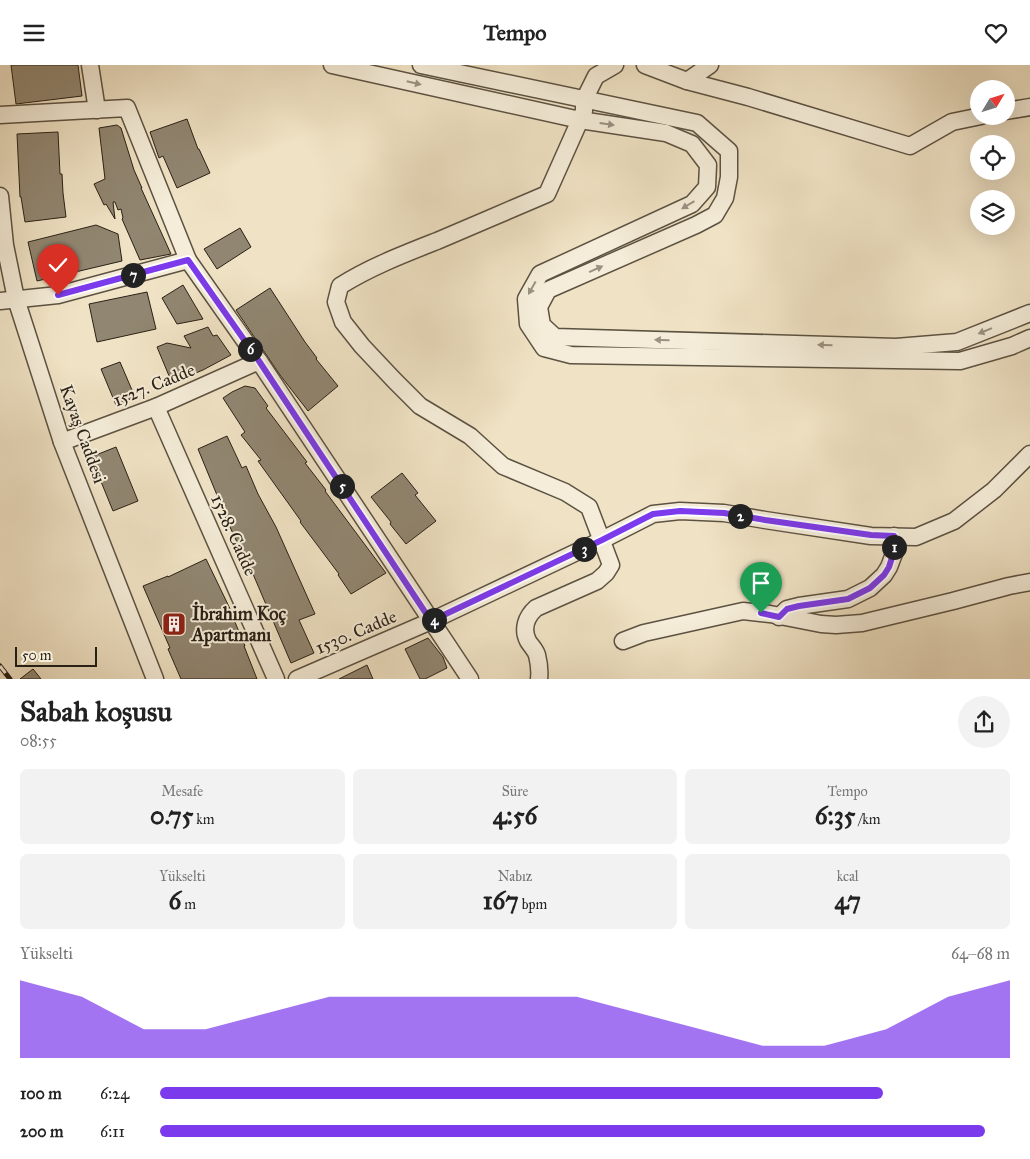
<!DOCTYPE html>
<html lang="tr">
<meta charset="utf-8">
<style>
:root{--surface:#fff;--page:#f2f2f2;--text:#222;--muted:#767676;--accent:#7c3aed}
body{margin:0;font-family:"IM FELL Great Primer",serif;background:var(--page);color:var(--text);height:100vh;display:flex;flex-direction:column;font-size:19px;white-space:nowrap}
*{box-sizing:border-box;margin:0}
p{font-size:16px;color:var(--muted)}
.icon{flex:none;width:28px;height:28px;fill:none;stroke:currentColor;stroke-width:2;stroke-linecap:round;stroke-linejoin:round}
.map{position:relative;height:614px;overflow:hidden}
.sheet{display:flex;flex-direction:column;background:var(--surface);flex:1}
.sheet>*{flex:none}
.needle{width:32px;rotate:52deg}
.controls{position:absolute;left:970px;top:15px;display:grid;gap:10px}
.controls a{display:grid;place-items:center;width:45px;height:45px;border-radius:50%;background:var(--surface);box-shadow:0 5px 20px #0002;font-size:25px}
.scale{position:absolute;left:15px;bottom:12px;width:82px;box-sizing:border-box;padding-left:5px;border:2px solid #2a2116;border-top:0;font-size:14px;line-height:18px;white-space:nowrap;color:#2a2116;-webkit-text-stroke:4px #f5edd9;paint-order:stroke}
.pin{position:absolute;display:grid;place-items:center;width:42px;height:42px;color:#fff;margin:-51px -21px;border-radius:50% 50% 50% 0;rotate:-45deg;box-shadow:0 0 5px #0007}
.pin .icon{rotate:45deg}
.km{position:absolute;width:25px;height:25px;margin:-12px;border-radius:50%;background:#222;color:#fff;font-size:14px;line-height:25px;text-align:center}
.round{display:grid;place-items:center;flex:none;width:52px;height:52px;border-radius:26px;background:var(--page)}
.overview{display:flex;align-items:center;justify-content:space-between;height:85px;padding:0 20px}
h1{font-size:28px;font-weight:800;line-height:38px}
.figures{display:grid;grid-template-columns:repeat(3,1fr);gap:8px;height:85px;padding:5px 20px}
.figures div{display:grid;align-content:center;border-radius:8px;background:var(--page);text-align:center}
.figures b{font-size:25px;font-weight:800}
.figures small{font-size:14px;font-weight:400}
.figures p{font-size:14px}
.chart{height:140px;padding:10px 20px}
.chart p{display:flex;justify-content:space-between}
.chart svg{width:100%;height:90px;margin-top:5px;fill:var(--accent);opacity:.7}
ul{padding:0 20px;list-style:none;font-size:16px}
li{display:grid;grid-template-columns:80px 60px 1fr;align-items:center;height:38px}
li i{height:12px;border-radius:6px;background:var(--accent)}
header{display:flex;justify-content:space-between;align-items:center;height:65px;padding:0 20px;background:var(--surface);font-size:22px;font-weight:800}
.map>svg:first-child{display:block}
.building{fill:#918671;stroke:#2a2116}
.lines{fill:none;stroke-linecap:round;stroke-linejoin:round}
.minor-casing{stroke:#5c5242;stroke-width:19}
.minor{stroke:#f5edd9;stroke-width:16}
.rail-casing{stroke:#2a2116;stroke-width:5}
.rail{stroke:#f5edd9;stroke-width:3;stroke-dasharray:9;stroke-linecap:butt}
.oneway{fill:#9a9181}
.route-casing{stroke:#fff;stroke-width:10}
.route{stroke:#7c3aed;stroke-width:6}
.labels{text-anchor:middle;dominant-baseline:central;stroke-width:4;stroke-linejoin:round;paint-order:stroke}
.street-label{font-size:18px;fill:#2a2116;stroke:#f5edd9}
.poi-label{font-size:18px;font-weight:bold;fill:#2a2116;stroke:#f5edd9;text-anchor:start}
</style>
<header><svg class="icon" aria-label="menu" viewBox="0 0 24 24"><path d="M4 6h16M4 12h16M4 18h16"/></svg>Tempo<svg class="icon" aria-label="heart" viewBox="0 0 24 24"><path d="M12 20l-8-8c-3-5 5-10 8-4 3-6 11-1 8 4z"/></svg></header>
<div class="map">
<svg width="1030" height="614" viewBox="0 0 1030 614">
<rect width="100%" height="100%" fill="#f0e3c5"/>
<filter id="stains"><feTurbulence type="fractalNoise" baseFrequency=".004" numOctaves="4"/><feColorMatrix values="0 0 0 0 .2 0 0 0 0 .09 0 0 0 0 .02 0 0 0 .5 -.17"/></filter>
<radialGradient id="worn" r=".72"><stop offset=".6" stop-color="#630" stop-opacity="0"/><stop offset="1" stop-color="#630" stop-opacity=".3"/></radialGradient>
<g class="building">
<path d="M11,0H78L82,31L16,39Z"/>
<path d="M187,54L198,84H199L210,108L177,123L163,91L159,93L150,67Z"/>
<path d="M117,60L121,63L134,105L142,123H141L171,189L140,195L122,154L123,153L121,144L118,145L115,137H113L115,154L106,139L104,140L94,119L105,114L99,63Z"/>
<path d="M58,67L60,109H62L63,128L66,152L25,157L21,132H20L17,69Z"/>
<path d="M96,160L118,169L122,196L37,216L28,177Z"/>
<path d="M240,163L251,182L217,204L204,184Z"/>
<path d="M183,220L203,254L177,259L162,233Z"/>
<path d="M270,223L305,277L317,293L316,294L338,321L308,346L280,310L236,245Z"/>
<path d="M147,227L156,264L97,277L89,239Z"/>
<path d="M208,262L213,271L217,270L231,290L203,305L172,318L157,282L167,278L191,283L184,271Z"/>
<path d="M120,297L135,332L116,340L101,304Z"/>
<path d="M245,321L255,323L268,341L266,343L307,397L305,398L326,425L325,426L386,508L351,529L338,510L339,509L300,457L301,456L258,396L261,395L241,370L245,367L223,333L232,327Z"/>
<path d="M227,371L242,403L246,401L258,429L276,462L315,549L299,555L314,588L291,598L250,502L249,503L223,447H224L198,384Z"/>
<path d="M116,382L138,436L113,446L91,392Z"/>
<path d="M402,408L418,428L415,430L436,456L406,479L390,459L391,457L371,432Z"/>
<path d="M206,494L233,550H232L245,581H244L257,614H181L168,584L170,583L143,521L168,511V512Z"/>
<path d="M428,573L443,592L447,603L425,614H420L405,584Z"/>
<path d="M367,600L373,614H339Z"/>
<path d="M33,604L41,614H20Z"/>
</g>
<g class="lines">
<g class="minor-casing">
<g id="minor">
<path d="M90,0L97,45"/>
<path d="M332,0L580,55L666,68L692,79L708,100L707,122L692,139L540,209L526,234L528,259L544,283L571,290L960,296L1012,281L1030,273"/>
<path d="M421,0L697,58L729,86V112L725,133L715,150L696,160L548,225L539,242L542,260L555,272L896,282L957,277L1030,248"/>
<path d="M645,0L687,16L748,32L910,81L952,57L981,51"/>
<path d="M687,16L710,0"/>
<path d="M1006,46L1030,42"/>
<path d="M0,50L127,43L188,195L259,296L470,614"/>
<path d="M0,131L5,180L16,234L62,377L155,614"/>
<path d="M0,236L58,230L188,195"/>
<path d="M156,342L276,614"/>
<path d="M62,377L156,342L259,296"/>
<path d="M779,552L787,544L799,541L848,534L870,523L884,510L889,502L895,486L894,471"/>
<path d="M623,576L644,568L743,546L770,549L821,559L836,560L862,558L953,536L1009,521L1030,517"/>
<path d="M297,614L431,556L602,475L653,449L680,446L724,448L765,455L871,471L916,472L954,456L994,425L1030,389"/>
<path d="M539,614C540,606 539,598 537,590C535,584 531,581 528,576C522,564 526,552 536,543L597,516L606,508L611,500L589,442L565,427L503,401L470,371L420,341L394,315L362,281L343,257L336,237L340,221C370,202 404,189 437,176C474,160 510,145 547,129L584,46V35L596,11L615,0"/>
</g>
</g>
<use href="#minor" class="minor"/>
<g class="rail-casing">
<path id="rail" d="M0,601L10,614"/>
</g>
<use href="#rail" class="rail"/>
</g>
<defs><path id="oneway-solid" d="M-6-.8H1V-3.2L6.5 0L1 3.2V.8H-6Z" transform="scale(1.25)"/></defs>
<g class="oneway">
<use href="#oneway-solid" transform="translate(414 18) rotate(13)"/>
<use href="#oneway-solid" transform="translate(607 59) rotate(8)"/>
<use href="#oneway-solid" transform="translate(688 140) rotate(149)"/>
<use href="#oneway-solid" transform="translate(596 204) rotate(-24)"/>
<use href="#oneway-solid" transform="translate(532 223) rotate(119)"/>
<use href="#oneway-solid" transform="translate(985 266) rotate(158)"/>
<use href="#oneway-solid" transform="translate(662 275) rotate(-178)"/>
<use href="#oneway-solid" transform="translate(825 280) rotate(-178)"/>
</g>
<g class="lines">
<g class="route-casing">
<path id="route" d="M58,230L188,195L259,296L431,556L602,475L653,449L680,446L724,448L765,455L871,470L894,471V486L889,502L884,510L870,523L848,534L799,541L787,544L779,552L761,548"/>
</g>
<use href="#route" class="route"/>
</g>
<defs>
<g id="building-square" transform="scale(1.25)"><rect x="-9" y="-9" width="18" height="18" rx="4" fill="#8f2418" stroke="#f5edd9"/><path d="M-4-6H4V6H1V3H-1V6H-4ZM-2.5-4.3h1.7v1.8h-1.7ZM.8-4.3h1.7v1.8H.8ZM-2.5-1h1.7V.8h-1.7ZM.8-1h1.7V.8H.8Z" fill="#fff"/></g>
</defs>
<g fill-rule="evenodd">
<use href="#building-square" x="174" y="559"/>
</g>
<g class="labels">
<g class="street-label">
<text transform="translate(154 320) rotate(-22)">1527. Cadde</text>
<text transform="translate(83 369) rotate(70)">Kayaş Caddesi</text>
<text transform="translate(234 470) rotate(66)">1528. Cadde</text>
<text transform="translate(356 567) rotate(-23)">1530. Cadde</text>
</g>
<g class="poi-label">
<text x="192" y="549">İbrahim Koç<tspan x="192" dy="21">Apartmanı</tspan></text>
</g>
</g>
<rect width="100%" height="100%" filter="url(#stains)"/>
<rect width="100%" height="100%" fill="url(#worn)"/>
</svg>
<div class="controls">
<a><svg class="needle" viewBox="-14 -14 28 28"><path d="M0-13l5 13h-10z" fill="#e53935"/><path d="M0 13l5-13h-10z" fill="#767676"/></svg></a>
<a><svg class="icon" aria-label="locate" viewBox="0 0 24 24"><circle cx="12" cy="12" r="6"/><path d="M12 2v4M12 18v4M2 12h4M18 12h4"/></svg></a>
<a><svg class="icon" aria-label="layers" viewBox="0 0 24 24"><path d="M12 4l9 5-9 5-9-5zM3 14l9 5 9-5"/></svg></a>
</div>
<div class="scale">50 m</div>
<div class="pin" style="left:761px;top:548px;background:#1e9e55"><svg class="icon" aria-label="arrive" viewBox="0 0 24 24"><path d="M6 21V4h12l-3 4 3 4H6"/></svg></div>
<div class="pin" style="left:58px;top:230px;background:#d93025"><svg class="icon" aria-label="check" viewBox="0 0 24 24"><path d="M5 12l5 5 9-10"/></svg></div>
<b class="km" style="left:894px;top:482px">1</b>
<b class="km" style="left:740px;top:451px">2</b>
<b class="km" style="left:584px;top:484px">3</b>
<b class="km" style="left:434px;top:555px">4</b>
<b class="km" style="left:342px;top:421px">5</b>
<b class="km" style="left:250px;top:284px">6</b>
<b class="km" style="left:133px;top:210px">7</b>
</div>
<section class="sheet">
<div class="overview"><div><h1>Sabah koşusu</h1><p>08:55</p></div><a class="round"><svg class="icon" aria-label="share" viewBox="0 0 24 24"><path d="M12 15V3M7 8l5-5 5 5M5 13v7h14v-7"/></svg></a></div>
<div class="figures">
<div><p>Mesafe</p><b>0.75<small> km</small></b></div>
<div><p>Süre</p><b>4:56</b></div>
<div><p>Tempo</p><b>6:35<small> /km</small></b></div>
</div>
<div class="figures">
<div><p>Yükselti</p><b>6<small> m</small></b></div>
<div><p>Nabız</p><b>167<small> bpm</small></b></div>
<div><p>kcal</p><b>47</b></div>
</div>
<div class="chart"><p><span>Yükselti</span>64–68 m</p>
<svg viewBox="0 0 160 44" preserveAspectRatio="none"><path d="M0 44V6L10 14L20 30L30 30L40 22L50 14L60 14L70 14L80 14L90 14L100 22L110 30L120 38L130 38L140 30L150 14L160 6V44z"/></svg>
</div>
<ul>
<li><b>100 m</b>6:24<i style="width:85%"></i></li>
<li><b>200 m</b>6:11<i style="width:97%"></i></li>
</ul>
</section>
